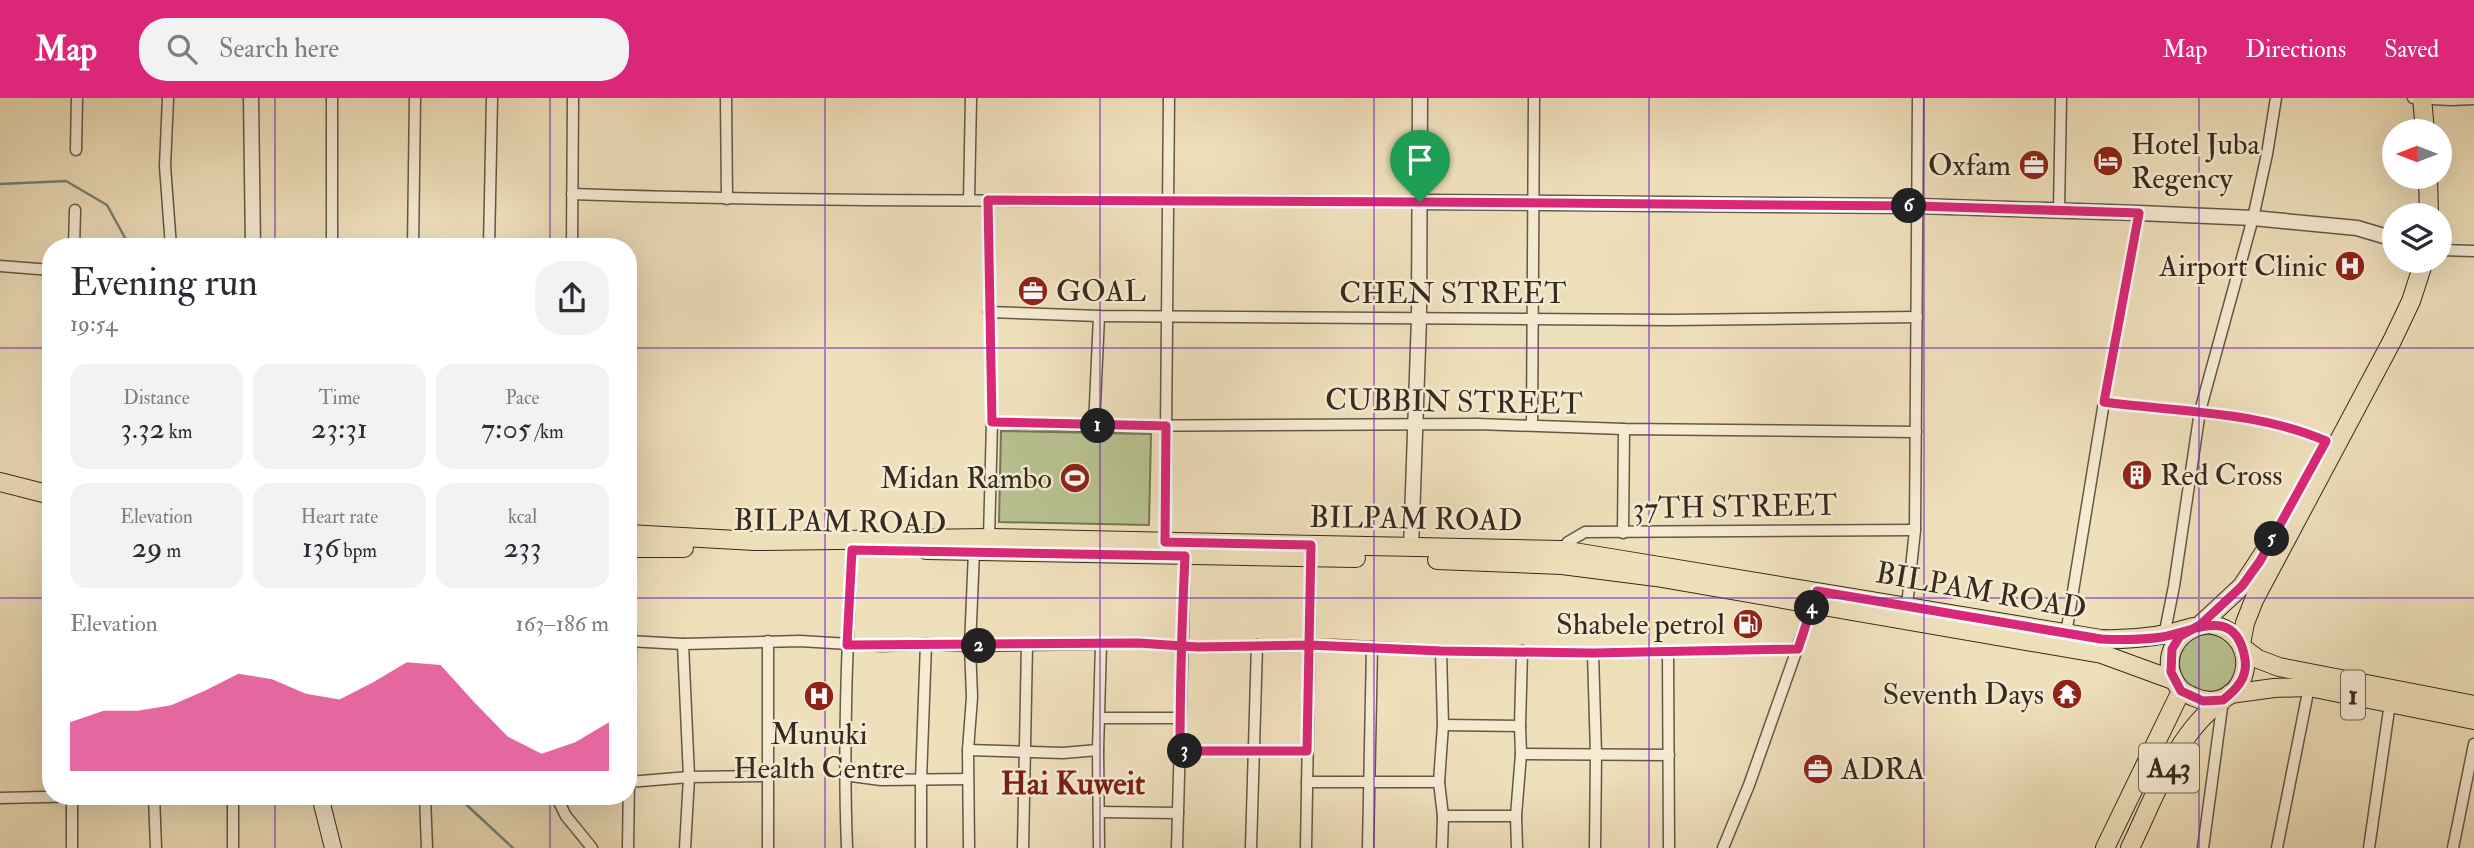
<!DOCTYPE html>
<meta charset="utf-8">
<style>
:root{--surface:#fff;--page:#f2f2f3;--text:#2b2b33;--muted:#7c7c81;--accent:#db2777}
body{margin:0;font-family:"IM FELL Double Pica",serif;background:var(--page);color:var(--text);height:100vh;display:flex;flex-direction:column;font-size:26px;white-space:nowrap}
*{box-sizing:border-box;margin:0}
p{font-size:23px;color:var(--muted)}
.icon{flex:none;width:38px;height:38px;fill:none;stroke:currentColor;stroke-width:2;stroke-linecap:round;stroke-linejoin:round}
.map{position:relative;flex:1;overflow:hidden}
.details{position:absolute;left:42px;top:140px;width:595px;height:567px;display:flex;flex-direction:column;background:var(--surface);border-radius:28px;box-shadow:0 7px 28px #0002}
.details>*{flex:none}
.needle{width:46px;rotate:270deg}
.fabs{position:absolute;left:2382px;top:21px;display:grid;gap:14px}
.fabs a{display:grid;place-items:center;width:70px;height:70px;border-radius:50%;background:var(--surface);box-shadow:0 7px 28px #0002;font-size:35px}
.pin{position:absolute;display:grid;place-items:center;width:60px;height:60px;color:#fff;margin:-72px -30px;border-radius:50% 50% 50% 0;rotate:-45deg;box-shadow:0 0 7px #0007}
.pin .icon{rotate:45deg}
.km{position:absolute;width:35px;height:35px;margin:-18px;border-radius:50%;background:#222;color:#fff;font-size:19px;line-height:35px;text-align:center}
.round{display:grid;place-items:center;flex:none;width:74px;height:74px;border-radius:28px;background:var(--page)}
.overview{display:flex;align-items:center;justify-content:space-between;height:119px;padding:0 28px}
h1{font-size:38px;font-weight:600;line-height:52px}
.stats{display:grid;grid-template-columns:repeat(3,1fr);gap:10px;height:119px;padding:7px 28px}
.stats div{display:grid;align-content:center;border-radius:18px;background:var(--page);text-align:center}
.stats b{font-size:30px;font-weight:600}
.stats small{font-size:19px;font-weight:400}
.stats p{font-size:19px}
.chart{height:196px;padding:14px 28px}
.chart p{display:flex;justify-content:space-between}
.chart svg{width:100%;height:126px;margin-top:7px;fill:var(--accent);opacity:.7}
header{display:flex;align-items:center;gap:42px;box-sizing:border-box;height:98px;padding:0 35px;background:var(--accent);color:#fff}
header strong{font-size:33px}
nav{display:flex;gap:38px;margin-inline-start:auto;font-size:24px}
.search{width:490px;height:63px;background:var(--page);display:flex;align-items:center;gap:18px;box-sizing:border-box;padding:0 24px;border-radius:28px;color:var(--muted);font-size:26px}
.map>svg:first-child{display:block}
.green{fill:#b8c291;stroke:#777658;stroke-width:2}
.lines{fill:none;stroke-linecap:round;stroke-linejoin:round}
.stream{stroke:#728378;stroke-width:2.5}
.minor-casing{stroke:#645846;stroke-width:13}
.tertiary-casing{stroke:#645846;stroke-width:17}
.secondary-casing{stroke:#362b1f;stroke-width:18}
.primary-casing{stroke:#362b1f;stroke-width:20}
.trunk-casing{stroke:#362b1f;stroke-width:20}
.minor{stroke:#f5ebd3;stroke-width:10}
.tertiary{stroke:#f5ebd3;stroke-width:14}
.secondary{stroke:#f5ebd3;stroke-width:16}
.primary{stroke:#efe0bc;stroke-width:18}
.trunk{stroke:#efe0bc;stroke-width:18}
.route-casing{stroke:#fff;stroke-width:14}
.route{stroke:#db2777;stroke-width:9}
.grid{fill:none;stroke:#7b2cbf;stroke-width:2;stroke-opacity:0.55}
.labels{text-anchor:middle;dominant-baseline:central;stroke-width:5;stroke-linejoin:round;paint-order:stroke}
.shield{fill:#f5ebd3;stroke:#6f6555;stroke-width:2}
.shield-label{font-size:28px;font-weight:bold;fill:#362b1f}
.poi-label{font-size:30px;fill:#362b1f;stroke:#f5ebd3;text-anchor:end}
.street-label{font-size:30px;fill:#362b1f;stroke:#f5ebd3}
.neighbourhood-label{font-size:32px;font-weight:bold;fill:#7a1f14;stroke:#f5ebd3}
</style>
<header>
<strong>Map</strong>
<div class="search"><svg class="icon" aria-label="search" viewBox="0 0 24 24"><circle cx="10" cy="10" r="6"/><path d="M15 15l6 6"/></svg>Search here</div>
<nav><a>Map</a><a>Directions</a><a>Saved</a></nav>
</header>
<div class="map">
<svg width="2474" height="750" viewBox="0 0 2474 750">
<rect width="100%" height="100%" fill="#efe0bc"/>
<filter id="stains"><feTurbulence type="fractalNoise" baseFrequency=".00286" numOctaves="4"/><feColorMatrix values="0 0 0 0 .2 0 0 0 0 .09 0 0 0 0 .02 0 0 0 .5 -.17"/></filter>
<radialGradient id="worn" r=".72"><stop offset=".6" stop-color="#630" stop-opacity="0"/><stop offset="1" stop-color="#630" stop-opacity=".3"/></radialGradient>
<g class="green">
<path d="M1001,333L1151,336L1149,427L999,424Z"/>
<circle cx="2208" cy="565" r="29"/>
</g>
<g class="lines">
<g class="stream">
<path d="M0,86L66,83L107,107L130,149"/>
<path d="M457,698L513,750"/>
</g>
<g class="minor-casing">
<g id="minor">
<path d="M168,0L165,68L171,149"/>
<path d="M332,0V149"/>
<path d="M726,0L727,101"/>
<path d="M2413,0L2451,2L2474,1"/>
<path d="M76,52L77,0"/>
<path d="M572,96C855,106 1138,101 1420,104"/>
<path d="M969,102L971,0"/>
<path d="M988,102L992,324L989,440"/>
<path d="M2059,112L2061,0"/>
<path d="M74,149L75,112"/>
<path d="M413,149L415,0"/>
<path d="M489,149L492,0"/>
<path d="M572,149L573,0"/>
<path d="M2440,152L2474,153"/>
<path d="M0,168L51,172"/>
<path d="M989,214L1099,218L1671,222L1917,219"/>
<path d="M2104,304C2178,314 2257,313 2326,343"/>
<path d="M992,324L1094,328L1477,326L1624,331L1916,334"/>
<path d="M1532,327L1534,0"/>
<path d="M1094,328L1099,218"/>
<path d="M1623,435L1624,331"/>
<path d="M1165,444L1169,0"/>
<path d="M1562,452L1568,444L1585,434L1915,432"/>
<path d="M1907,508L1915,432L1918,0"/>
<path d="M2066,536L2104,304L2139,115"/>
<path d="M2164,538L2174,488L2200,313L2253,120L2267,56L2276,0"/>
<path d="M628,543L683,546L800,543L882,548L926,546L970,548L1138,545L1198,549L1334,547L1441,553L1593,555L1798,551"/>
<path d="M768,543V750"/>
<path d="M683,546L689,679L685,750"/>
<path d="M1441,553L1443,627L1439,684L1443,718L1442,750"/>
<path d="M1593,555L1596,656L1595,750"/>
<path d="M1668,555L1669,750"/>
<path d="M1100,620H1180"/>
<path d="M1443,627L1520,628"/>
<path d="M968,652L1063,655L1098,652"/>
<path d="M1180,653H1307"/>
<path d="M1521,656L1669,657"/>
<path d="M844,677L881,682L968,681"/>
<path d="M629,684L689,679L768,678"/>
<path d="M1307,684H1439"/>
<path d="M72,698V750"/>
<path d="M154,698L156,750"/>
<path d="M233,698V750"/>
<path d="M425,698L427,750"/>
<path d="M556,698L566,718L592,750"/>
<path d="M0,700L89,698"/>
<path d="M1099,714L1178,715"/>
<path d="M1443,718H1516"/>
<path d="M628,750L631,543L628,463"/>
<path d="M847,750C843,650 847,551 852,452"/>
<path d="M921,750V682L926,546"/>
<path d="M969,750L968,652L972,599L970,548L974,453"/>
<path d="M1023,750L1027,546"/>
<path d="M1099,750L1098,652L1101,546"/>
<path d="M1177,750L1185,458"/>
<path d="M1251,750L1257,547"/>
<path d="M1306,750L1311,455"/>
<path d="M1368,750L1372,549"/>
<path d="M1517,750L1516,718L1521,656L1520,628L1522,553"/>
<path d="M1723,750L1749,687L1814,503"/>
<path d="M2203,750L2223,602"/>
<path d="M2277,750L2309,589"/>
<path d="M2369,750L2390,605"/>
<path d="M2453,750L2474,646"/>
</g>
</g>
<g class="tertiary-casing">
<g id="tertiary">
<path d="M251,0L253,149"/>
<path d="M1420,104L1917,108L2139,115L2253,120L2357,130L2394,141"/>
<path d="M1411,450L1419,220L1420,0"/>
</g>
</g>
<g class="secondary-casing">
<path id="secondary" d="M320,698L333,750"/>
</g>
<g class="primary-casing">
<g id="primary">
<path d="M2422,0L2425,33"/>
<path d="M2428,79L2429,117"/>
<path d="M0,384L51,397"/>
<path d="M628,436L755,443L989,440L1562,452L2101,541C2134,542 2162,539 2193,529"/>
<path d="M628,450H684"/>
<path d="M926,452L1356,460"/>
<path d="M1437,462L1562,467L1656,479L2102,556L2173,582"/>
<path d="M2209,526C2271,537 2245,622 2194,599C2187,596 2181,594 2177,587C2158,559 2179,529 2209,526Z"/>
<path d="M2200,527L2242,488L2269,447"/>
<path d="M2241,546L2245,525L2254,502L2392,243L2411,203L2424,163"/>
<path d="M2243,550L2258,561L2279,569L2474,607"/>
<path d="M2230,596L2274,590L2309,589L2474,622"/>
</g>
</g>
<g class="trunk-casing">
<g id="trunk">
<path d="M2105,750L2181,593"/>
<path d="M2130,750C2155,699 2176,634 2223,602"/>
</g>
</g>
<use href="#minor" class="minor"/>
<use href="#tertiary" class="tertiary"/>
<use href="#secondary" class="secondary"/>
<use href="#primary" class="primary"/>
<use href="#trunk" class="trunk"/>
</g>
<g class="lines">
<g class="route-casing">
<path id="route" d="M1420,104L988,102L992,324L1166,328L1165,444L1311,447L1309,547L1198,549L1138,545L847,547L852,452L1185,458C1182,523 1180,588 1180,653H1307L1309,547L1441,553L1592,555L1798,551L1817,493L2101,541C2122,542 2142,542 2162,539C2193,534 2236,506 2245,561C2248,579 2237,591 2223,602L2203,603L2181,593L2171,574L2172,551L2180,538L2200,527L2242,488L2260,463L2326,343C2257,313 2178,314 2104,304L2139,115L1917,108L1420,104"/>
</g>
<use href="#route" class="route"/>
</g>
<path class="grid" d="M275,0V149M550,0V149M825,0V750M1100,0V750M1374,0V750M1649,0V750M1924,0V750M2199,0V750M0,250H51M628,250H2474M0,500H51M628,500H2474M275,698V750M550,698V750"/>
<defs>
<g id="hotel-disc" transform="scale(1.575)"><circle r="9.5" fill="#8f2418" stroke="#f5ebd3"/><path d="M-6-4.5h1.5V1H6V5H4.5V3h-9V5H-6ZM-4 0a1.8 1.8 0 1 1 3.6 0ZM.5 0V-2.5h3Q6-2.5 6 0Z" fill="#fff"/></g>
<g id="office-disc" transform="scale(1.575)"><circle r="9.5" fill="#8f2418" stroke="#f5ebd3"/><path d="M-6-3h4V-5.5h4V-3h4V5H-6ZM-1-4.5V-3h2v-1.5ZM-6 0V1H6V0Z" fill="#fff"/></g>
<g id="hospital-disc" transform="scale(1.575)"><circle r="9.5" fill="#8f2418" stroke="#f5ebd3"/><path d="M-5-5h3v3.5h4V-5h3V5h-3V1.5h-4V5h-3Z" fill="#fff"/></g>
<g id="building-disc" transform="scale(1.575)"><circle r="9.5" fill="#8f2418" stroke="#f5ebd3"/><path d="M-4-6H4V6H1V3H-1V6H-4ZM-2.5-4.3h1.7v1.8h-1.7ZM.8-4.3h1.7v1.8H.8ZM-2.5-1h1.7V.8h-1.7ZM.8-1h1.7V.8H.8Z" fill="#fff"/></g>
<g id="stadium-disc" transform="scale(1.575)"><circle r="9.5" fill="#8f2418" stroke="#f5ebd3"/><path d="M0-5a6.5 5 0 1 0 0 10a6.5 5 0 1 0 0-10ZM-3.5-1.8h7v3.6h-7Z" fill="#fff"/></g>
<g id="fuel-disc" transform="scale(1.575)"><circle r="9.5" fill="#8f2418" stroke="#f5ebd3"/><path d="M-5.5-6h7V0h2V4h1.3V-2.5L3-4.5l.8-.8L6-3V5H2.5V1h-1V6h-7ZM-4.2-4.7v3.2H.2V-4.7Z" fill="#fff"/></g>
<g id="temple-disc" transform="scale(1.575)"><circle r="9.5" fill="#8f2418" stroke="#f5ebd3"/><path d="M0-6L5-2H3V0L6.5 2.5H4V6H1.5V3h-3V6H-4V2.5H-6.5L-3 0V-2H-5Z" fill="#fff"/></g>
</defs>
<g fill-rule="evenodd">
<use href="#hotel-disc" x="2108" y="63"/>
<use href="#office-disc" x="2034" y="67"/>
<use href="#hospital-disc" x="2350" y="168"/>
<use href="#office-disc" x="1033" y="193"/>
<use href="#building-disc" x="2137" y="377"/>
<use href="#stadium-disc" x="1075" y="380"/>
<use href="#fuel-disc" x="1748" y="526"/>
<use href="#temple-disc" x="2067" y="596"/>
<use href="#hospital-disc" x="819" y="598"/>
<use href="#office-disc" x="1818" y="671"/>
</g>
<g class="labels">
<g class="shield">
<rect x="2341" y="572.5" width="24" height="49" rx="5"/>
<rect x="2139" y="645.5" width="60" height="49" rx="5"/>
</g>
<g class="shield-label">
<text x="2353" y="597">1</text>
<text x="2169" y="670">A43</text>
</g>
<g class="poi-label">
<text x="2131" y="46" text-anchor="start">Hotel Juba<tspan x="2131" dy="34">Regency</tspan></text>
<text x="2011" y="67">Oxfam</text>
<text x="2327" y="168">Airport Clinic</text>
<text x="1056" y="193" text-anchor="start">GOAL</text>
<text x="2160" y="377" text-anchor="start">Red Cross</text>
<text x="1052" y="380">Midan Rambo</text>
<text x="1725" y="526">Shabele petrol</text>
<text x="2044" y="596">Seventh Days</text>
<text x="819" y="636" text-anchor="middle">Munuki<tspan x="819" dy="34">Health Centre</tspan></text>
<text x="1841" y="671" text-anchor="start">ADRA</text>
</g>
<g class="street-label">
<text x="1453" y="195">CHEN STREET</text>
<text transform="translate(1454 304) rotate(1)">CUBBIN STREET</text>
<text transform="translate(1735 409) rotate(-1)">37TH STREET</text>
<text transform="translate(1416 421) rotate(1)">BILPAM ROAD</text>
<text transform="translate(840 424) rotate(1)">BILPAM ROAD</text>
<text transform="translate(1981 493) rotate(10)">BILPAM ROAD</text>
</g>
<g class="neighbourhood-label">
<text x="1073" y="686">Hai Kuweit</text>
</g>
</g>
<rect width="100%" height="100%" filter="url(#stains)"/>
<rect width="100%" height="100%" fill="url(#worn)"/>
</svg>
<div class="fabs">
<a><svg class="needle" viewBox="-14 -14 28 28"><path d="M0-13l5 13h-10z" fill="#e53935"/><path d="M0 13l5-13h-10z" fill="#7c7c81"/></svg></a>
<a><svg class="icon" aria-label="layers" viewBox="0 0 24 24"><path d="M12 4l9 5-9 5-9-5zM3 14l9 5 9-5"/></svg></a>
</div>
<div class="pin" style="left:1420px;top:104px;background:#1e9e55"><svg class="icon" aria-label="arrive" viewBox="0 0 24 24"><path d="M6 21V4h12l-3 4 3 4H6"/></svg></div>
<b class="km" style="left:1098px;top:328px">1</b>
<b class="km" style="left:979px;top:548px">2</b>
<b class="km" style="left:1185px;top:653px">3</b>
<b class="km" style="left:1812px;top:510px">4</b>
<b class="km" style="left:2272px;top:441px">5</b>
<b class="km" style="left:1909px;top:108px">6</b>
<section class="details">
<div class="overview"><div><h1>Evening run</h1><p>19:54</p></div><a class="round"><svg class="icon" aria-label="share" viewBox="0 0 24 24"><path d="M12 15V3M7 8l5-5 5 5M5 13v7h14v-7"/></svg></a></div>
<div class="stats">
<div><p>Distance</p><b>3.32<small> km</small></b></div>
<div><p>Time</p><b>23:31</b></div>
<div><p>Pace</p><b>7:05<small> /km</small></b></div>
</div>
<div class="stats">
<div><p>Elevation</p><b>29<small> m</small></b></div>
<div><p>Heart rate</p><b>136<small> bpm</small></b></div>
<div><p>kcal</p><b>233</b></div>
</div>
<div class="chart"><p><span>Elevation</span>163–186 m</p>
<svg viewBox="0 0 160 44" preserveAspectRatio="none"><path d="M0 44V27L10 23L20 23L30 21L40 16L50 10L60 12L70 17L80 19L90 13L100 6L110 7L120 20L130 32L140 38L150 34L160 27V44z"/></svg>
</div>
</section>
</div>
